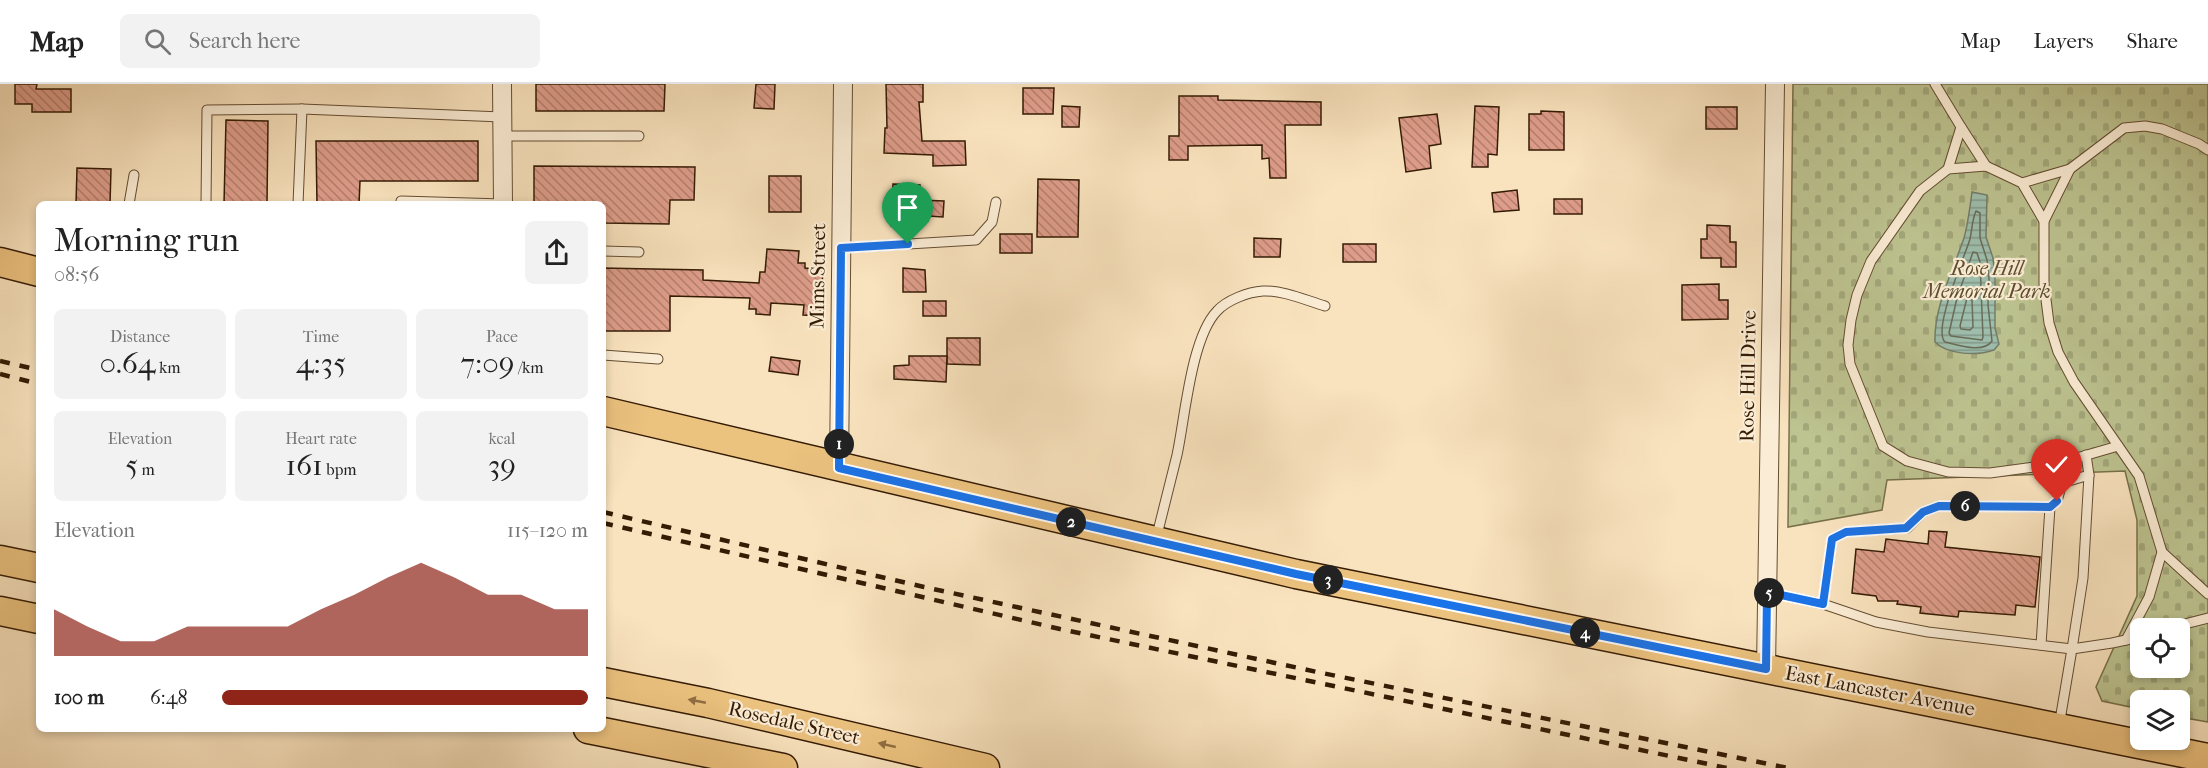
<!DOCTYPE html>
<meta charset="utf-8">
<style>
:root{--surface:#fff;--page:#f2f2f2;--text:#222;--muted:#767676;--line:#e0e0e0;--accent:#8f2418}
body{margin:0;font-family:"IM FELL French Canon",serif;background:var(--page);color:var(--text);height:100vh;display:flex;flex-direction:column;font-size:22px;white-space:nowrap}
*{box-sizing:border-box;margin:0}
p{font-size:20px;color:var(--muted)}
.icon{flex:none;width:33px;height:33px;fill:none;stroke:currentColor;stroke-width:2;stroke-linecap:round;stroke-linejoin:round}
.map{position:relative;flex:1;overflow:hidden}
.side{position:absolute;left:36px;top:117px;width:570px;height:531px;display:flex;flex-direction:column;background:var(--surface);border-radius:9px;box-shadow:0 3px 9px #0003}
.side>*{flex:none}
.controls{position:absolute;left:2130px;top:534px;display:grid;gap:12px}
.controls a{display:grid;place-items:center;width:60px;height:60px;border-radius:9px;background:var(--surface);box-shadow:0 3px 9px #0003;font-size:30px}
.pin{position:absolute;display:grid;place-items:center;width:51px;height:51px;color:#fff;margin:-62px -26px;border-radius:50% 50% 50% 0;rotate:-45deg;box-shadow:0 0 6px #0007}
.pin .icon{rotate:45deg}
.km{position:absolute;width:30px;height:30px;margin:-15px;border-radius:50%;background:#222;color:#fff;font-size:16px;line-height:30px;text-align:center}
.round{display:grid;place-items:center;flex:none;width:63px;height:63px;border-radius:9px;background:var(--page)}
.overview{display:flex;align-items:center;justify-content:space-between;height:102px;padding:0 18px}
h1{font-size:33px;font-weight:600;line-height:45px}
.stats{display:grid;grid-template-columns:repeat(3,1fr);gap:9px;height:102px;padding:6px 18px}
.stats div{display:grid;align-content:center;border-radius:9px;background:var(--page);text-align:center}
.stats b{font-size:30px;font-weight:600}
.stats small{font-size:16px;font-weight:400}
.stats p{font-size:16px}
.chart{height:168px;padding:12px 18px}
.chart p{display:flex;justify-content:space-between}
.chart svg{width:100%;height:108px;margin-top:6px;fill:var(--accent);opacity:.7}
ul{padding:0 18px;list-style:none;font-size:20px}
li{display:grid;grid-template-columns:96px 72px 1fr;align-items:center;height:45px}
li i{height:15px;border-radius:8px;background:var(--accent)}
header{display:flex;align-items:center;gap:36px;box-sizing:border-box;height:84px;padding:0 30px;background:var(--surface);border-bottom:2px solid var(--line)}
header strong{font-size:28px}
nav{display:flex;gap:33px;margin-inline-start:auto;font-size:21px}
.search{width:420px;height:54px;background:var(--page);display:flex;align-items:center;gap:15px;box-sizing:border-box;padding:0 21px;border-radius:9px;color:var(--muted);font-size:22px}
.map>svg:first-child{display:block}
.cemetery{fill:url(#cemetery-stones);stroke:#78704a;stroke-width:1.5;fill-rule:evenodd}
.water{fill:url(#water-rules);stroke:#747d69;stroke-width:1.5}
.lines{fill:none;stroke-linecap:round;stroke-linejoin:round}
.shore{stroke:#696c58;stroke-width:1.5}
.building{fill:url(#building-back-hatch);stroke:#341b04;stroke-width:1.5}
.lane-casing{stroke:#654d32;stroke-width:11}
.street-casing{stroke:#654d32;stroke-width:20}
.primary-casing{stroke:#341b04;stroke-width:31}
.lane{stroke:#fbedd5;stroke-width:9}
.street{stroke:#fbedd5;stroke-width:18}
.primary{stroke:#ecc27f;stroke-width:28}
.rail{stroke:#341b04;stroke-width:4.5;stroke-dasharray:10 10;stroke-linecap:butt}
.oneway{fill:#906e42}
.route-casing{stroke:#fff;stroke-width:12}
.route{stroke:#1a73e8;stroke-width:8}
.labels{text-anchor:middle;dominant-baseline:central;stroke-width:4.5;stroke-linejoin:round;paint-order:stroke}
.park-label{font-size:20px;font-style:italic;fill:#5d4e2e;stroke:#fbedd5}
.street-label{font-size:20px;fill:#341b04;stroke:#fbedd5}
</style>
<header>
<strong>Map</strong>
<div class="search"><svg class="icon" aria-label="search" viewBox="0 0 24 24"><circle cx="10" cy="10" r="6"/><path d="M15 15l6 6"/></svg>Search here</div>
<nav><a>Map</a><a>Layers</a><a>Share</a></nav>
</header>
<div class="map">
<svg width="2208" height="684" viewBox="0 0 2208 684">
<defs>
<pattern id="cemetery-stones" width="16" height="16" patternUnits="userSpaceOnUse" patternTransform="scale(1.5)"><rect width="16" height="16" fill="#bdc491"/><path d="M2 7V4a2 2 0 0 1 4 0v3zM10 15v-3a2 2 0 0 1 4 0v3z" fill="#a3a87b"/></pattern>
<pattern id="water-rules" width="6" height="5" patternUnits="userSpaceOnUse" patternTransform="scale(1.5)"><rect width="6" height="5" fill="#9ebead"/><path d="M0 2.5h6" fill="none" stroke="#829a8b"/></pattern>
<pattern id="building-back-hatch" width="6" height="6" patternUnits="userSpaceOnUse" patternTransform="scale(1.5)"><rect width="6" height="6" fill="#de9d8a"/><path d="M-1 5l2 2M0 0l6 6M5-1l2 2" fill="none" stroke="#b57f6f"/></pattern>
</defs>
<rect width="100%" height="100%" fill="#f9e3be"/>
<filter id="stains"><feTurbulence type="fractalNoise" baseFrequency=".00333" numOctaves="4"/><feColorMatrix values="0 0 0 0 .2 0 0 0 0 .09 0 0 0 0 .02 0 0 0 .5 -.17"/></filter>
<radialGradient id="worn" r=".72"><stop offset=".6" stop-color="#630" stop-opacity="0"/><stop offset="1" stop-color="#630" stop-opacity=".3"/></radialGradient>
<path class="cemetery" d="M1793,0H2208V638L2180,633V616H2140V625L2102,617L2096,603L2137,512V436L2125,387L1887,396L1882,426L1788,443ZM2140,544H2180V584H2140Z"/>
<path class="water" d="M1972,108L1987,111L1986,153L1993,174L1995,194V244L1999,260L1994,266C1977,272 1948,271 1935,258C1934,222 1953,187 1964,154C1968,140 1970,123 1972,108Z"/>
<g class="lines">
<g class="shore">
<path d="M1976,127L1980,129V154L1987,176L1989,194L1988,221L1992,257C1983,270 1958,261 1945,258C1932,246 1965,172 1970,155C1972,146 1972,136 1976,127Z"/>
<path d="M1973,168L1977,169L1980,178L1983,253L1982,256L1951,252L1949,249L1957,214Z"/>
<path d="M1967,214L1972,216L1973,243L1970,246L1961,245L1960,242Z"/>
</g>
</g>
<g class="building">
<path d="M15,0H37L36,5H71V28H32V20H15Z"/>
<path d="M536,0H665L664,27H536Z"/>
<path d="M756,0H775L774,25L754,24Z"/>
<path d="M886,0H923V18H919L922,57H965L966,81L933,82V71L884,69L885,44H887Z"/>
<path d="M1023,4H1054L1053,30H1023Z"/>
<path d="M1179,12H1218V16L1321,18V41H1285L1286,94H1270L1269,74L1262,75V61L1188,62V76H1169V52H1179Z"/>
<path d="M1062,22L1080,23L1079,43H1062Z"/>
<path d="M1475,22L1499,23L1497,71L1488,70V83H1472Z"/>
<rect x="1706" y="23" width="31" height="22"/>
<path d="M1541,27L1564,28V66H1529V30H1541Z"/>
<path d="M1437,30L1441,60L1429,62L1431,84L1406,88L1399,34Z"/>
<path d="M226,36L268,37L267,120H224Z"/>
<path d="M316,57H478V97H360L359,120H317Z"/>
<path d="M534,82L695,83L694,116H670L669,140L603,139V120H534Z"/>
<path d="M77,84L111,85L110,120H76Z"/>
<rect x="769" y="92" width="32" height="36"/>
<path d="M1038,95L1079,96L1078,153H1037Z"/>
<path d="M893,100L920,101L919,116L944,117L943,133L928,132V137L915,136V143L891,142Z"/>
<path d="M1517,106L1519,126L1494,128L1492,109Z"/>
<rect x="1554" y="115" width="28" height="15"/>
<path d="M1707,141L1730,142V158H1736V183H1721V174H1701V155H1707Z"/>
<rect x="1000" y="150" width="32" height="19"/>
<path d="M1254,154L1281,155L1280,173H1254Z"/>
<rect x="1343" y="160" width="33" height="18"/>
<path d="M767,165L799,167L798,179H805V184L823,186L820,232L803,231L804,221L771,219L770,231L756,230V225H749L750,214L670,212V247H603V184L703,186V196L759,199L760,188H765Z"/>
<path d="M903,184L925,186L926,208H903Z"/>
<path d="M1719,200V216H1728V235L1682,236V201Z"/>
<rect x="923" y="217" width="23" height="15"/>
<path d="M947,254H980V281L947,280Z"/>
<path d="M909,272H947L946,298L894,295V282L909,281Z"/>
<path d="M771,273L800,277L798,291L769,287Z"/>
<path d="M1929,447L1947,448L1945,463L2040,473L2035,523L2016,521L2015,531L1959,527L1958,533L1920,529L1921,523L1897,520L1898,517H1878L1876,512L1852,509L1856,465L1884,468L1886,455L1928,460Z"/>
</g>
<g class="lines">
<g class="lane-casing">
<g id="lane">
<path d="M1935,0L1961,43L1948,85"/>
<path d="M1961,43L1986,82"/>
<path d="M502,52H639"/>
<path d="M2022,99L2070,85"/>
<path d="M129,120L134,91"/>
<path d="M206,120L207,26L302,25L502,33"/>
<path d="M298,120L302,25"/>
<path d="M401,120V117L503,120"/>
<path d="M2044,137L2022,99L1986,82L1948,85L1920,107L1871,177L1857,211L1851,236L1848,261L1850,280L1883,362L1907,377L1948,388L1990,389L2056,380L2118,362"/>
<path d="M841,164L976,156L992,138L996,118"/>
<path d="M603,167L639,168"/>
<path d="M603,271L658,275"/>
<path d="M1156,455C1163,427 1170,399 1177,371C1185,334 1191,254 1217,227C1227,216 1248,208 1263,207C1283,206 1305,216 1325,222"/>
<path d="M2162,468L2208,510"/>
<path d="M1767,508L1823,520L1876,538L1928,548L2072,565L2083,494L2089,391"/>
<path d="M1823,520L1832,455L1846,448L1907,444L1923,428L1939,422L2050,423L2057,417L2062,399L2089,391L2086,371"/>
<path d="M2169,544L2208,534"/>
<path d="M2126,556L2149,513L2162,468L2139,392L2074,298L2058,268L2049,239L2044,200V137L2070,85L2124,44L2145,42L2162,45L2199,60L2208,66"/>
<path d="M2041,561L2050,423"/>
<path d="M2059,642L2072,565L2112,559L2140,553"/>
</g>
</g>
<g class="street-casing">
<g id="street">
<path d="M502,0L503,120"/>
<path d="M839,384L843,0"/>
<path d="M1766,585L1775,0"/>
</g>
</g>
<g class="primary-casing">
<g id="primary">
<path d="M0,178L39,188"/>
<path d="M603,327L1296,490L2208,674"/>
<path d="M0,476L39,484"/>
<path d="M0,527L39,535"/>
<path d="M603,598L708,619L985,684"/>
<path d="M588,645L783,684"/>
</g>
</g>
<use href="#lane" class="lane"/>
<use href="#street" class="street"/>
<use href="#primary" class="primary"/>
<g class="rail">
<path d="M0,277L39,286"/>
<path d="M0,290L39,300"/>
<path d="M603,428L924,503L1317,588L1788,684"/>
<path d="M603,439L1060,545L1727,684"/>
</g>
</g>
<defs><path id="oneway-solid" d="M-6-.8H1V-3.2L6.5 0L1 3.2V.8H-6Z" transform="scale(1.5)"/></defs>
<g class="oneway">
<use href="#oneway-solid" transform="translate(697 617) rotate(-169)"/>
<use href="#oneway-solid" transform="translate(887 661) rotate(-167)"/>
</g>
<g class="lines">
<g class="route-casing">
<path id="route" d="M908,160L841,164L839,384L1296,490L1766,585L1767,508L1823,520L1832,455L1846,448L1906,444L1923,428L1939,422L2050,423L2057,417"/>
</g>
<use href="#route" class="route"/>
</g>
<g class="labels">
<g class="park-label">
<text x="1987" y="184">Rose Hill<tspan x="1987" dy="23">Memorial Park</tspan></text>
</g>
<g class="street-label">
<text transform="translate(818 192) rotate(-89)">Mims Street</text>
<text transform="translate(1748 292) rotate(-89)">Rose Hill Drive</text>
<text transform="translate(1880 607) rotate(11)">East Lancaster Avenue</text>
<text transform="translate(794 639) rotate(13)">Rosedale Street</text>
</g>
</g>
<rect width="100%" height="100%" filter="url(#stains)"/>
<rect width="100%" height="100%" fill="url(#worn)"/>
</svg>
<div class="controls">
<a><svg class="icon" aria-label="locate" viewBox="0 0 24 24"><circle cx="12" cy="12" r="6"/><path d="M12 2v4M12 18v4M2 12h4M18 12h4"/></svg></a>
<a><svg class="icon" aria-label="layers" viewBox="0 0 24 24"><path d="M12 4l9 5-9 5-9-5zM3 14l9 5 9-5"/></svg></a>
</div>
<div class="pin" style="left:908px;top:160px;background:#1e9e55"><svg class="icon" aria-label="arrive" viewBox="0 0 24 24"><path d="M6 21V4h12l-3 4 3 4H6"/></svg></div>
<div class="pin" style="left:2057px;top:417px;background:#d93025"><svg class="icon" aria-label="check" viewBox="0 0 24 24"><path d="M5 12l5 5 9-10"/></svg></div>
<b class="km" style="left:839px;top:360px">1</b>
<b class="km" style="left:1071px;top:438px">2</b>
<b class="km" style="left:1328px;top:496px">3</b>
<b class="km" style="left:1585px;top:549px">4</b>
<b class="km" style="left:1769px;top:509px">5</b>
<b class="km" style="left:1965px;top:422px">6</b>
<section class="side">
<div class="overview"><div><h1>Morning run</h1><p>08:56</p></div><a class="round"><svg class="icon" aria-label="share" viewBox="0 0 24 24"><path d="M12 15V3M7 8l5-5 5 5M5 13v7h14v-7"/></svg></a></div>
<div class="stats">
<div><p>Distance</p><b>0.64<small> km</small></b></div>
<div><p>Time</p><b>4:35</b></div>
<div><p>Pace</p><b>7:09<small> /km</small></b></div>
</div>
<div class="stats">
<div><p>Elevation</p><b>5<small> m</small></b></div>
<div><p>Heart rate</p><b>161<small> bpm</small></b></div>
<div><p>kcal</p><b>39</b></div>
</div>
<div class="chart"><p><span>Elevation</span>115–120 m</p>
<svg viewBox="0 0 160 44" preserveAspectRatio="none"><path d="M0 44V25L10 32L20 38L30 38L40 32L50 32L60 32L70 32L80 25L90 19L100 12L110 6L120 12L130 19L140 19L150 25L160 25V44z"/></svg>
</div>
<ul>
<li><b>100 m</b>6:48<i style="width:100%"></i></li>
</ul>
</section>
</div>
